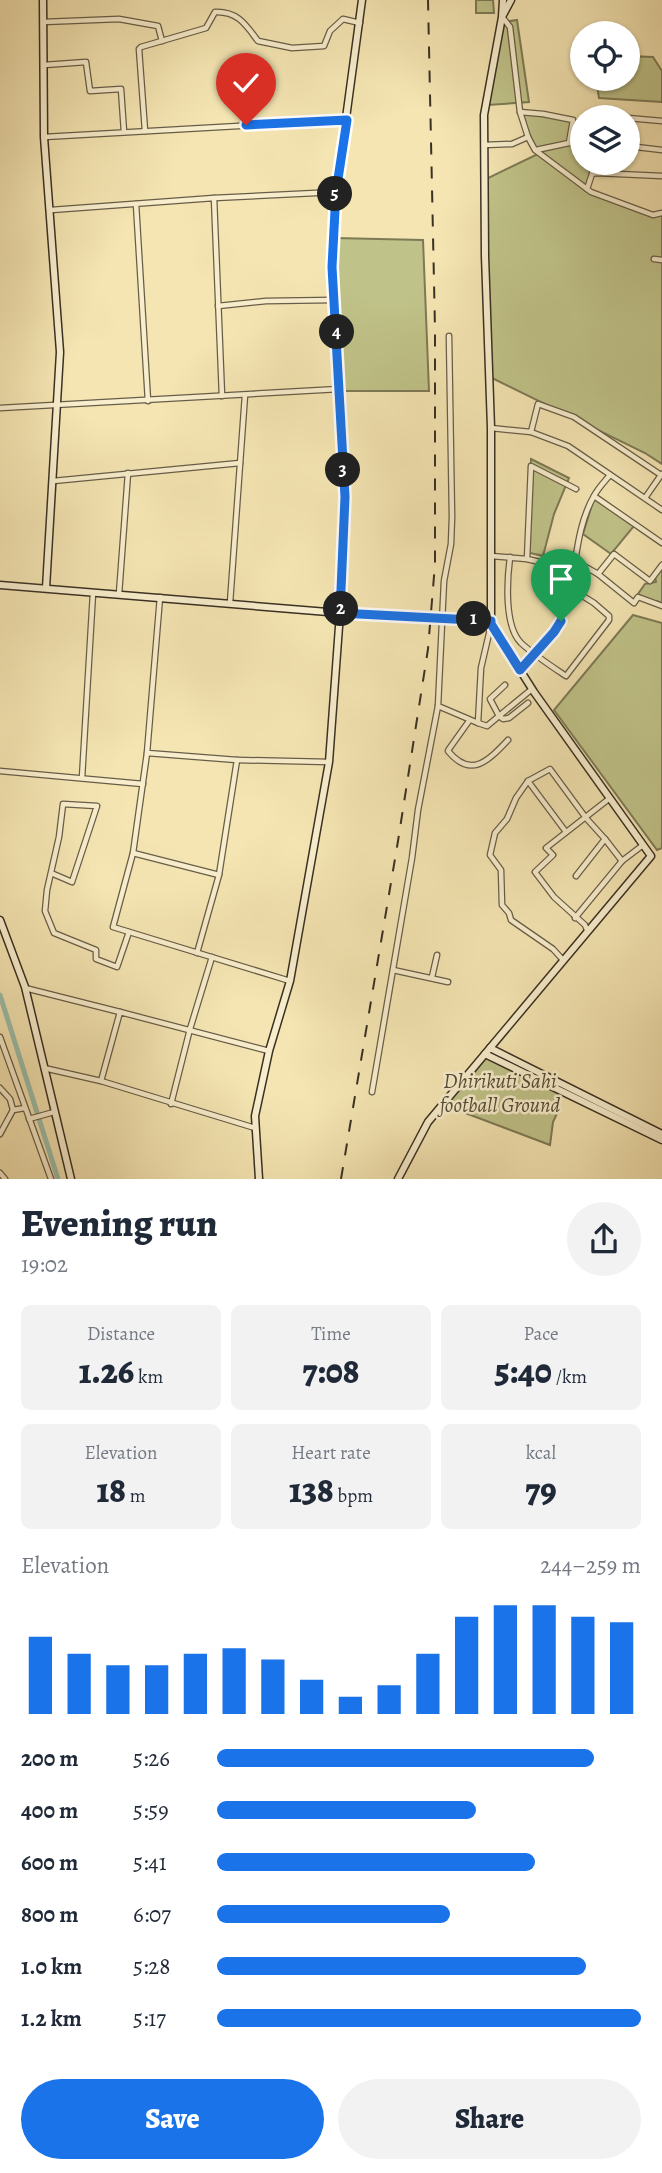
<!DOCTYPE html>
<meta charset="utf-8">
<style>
:root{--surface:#fff;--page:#f2f2f3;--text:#1f2937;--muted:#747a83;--accent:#1a73e8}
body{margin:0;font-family:Alegreya,serif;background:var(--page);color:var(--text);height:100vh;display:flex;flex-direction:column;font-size:26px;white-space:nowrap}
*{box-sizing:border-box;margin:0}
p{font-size:23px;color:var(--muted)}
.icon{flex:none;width:38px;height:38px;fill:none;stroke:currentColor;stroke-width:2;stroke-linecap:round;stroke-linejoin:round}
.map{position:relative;height:1179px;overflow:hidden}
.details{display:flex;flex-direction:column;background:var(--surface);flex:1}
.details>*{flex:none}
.controls{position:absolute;left:570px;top:21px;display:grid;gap:14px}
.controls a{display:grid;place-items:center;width:70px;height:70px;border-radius:50%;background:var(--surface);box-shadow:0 2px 5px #0004;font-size:35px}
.pin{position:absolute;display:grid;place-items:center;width:60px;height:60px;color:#fff;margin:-72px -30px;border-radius:50% 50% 50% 0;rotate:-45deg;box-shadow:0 0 7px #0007}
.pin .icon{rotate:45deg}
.km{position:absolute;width:35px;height:35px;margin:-18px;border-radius:50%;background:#222;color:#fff;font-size:19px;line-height:35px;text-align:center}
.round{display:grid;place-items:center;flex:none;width:74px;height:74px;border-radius:37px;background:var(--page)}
.overview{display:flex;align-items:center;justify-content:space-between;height:119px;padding:0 21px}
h1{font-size:38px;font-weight:800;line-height:52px}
.metrics{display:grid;grid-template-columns:repeat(3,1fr);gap:10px;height:119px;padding:7px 21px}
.metrics div{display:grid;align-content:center;border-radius:10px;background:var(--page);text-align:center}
.metrics b{font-size:35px;font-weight:800}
.metrics small{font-size:19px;font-weight:400}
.metrics p{font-size:19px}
.chart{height:196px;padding:14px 21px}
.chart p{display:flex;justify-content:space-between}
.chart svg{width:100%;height:126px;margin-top:7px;stroke:var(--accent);stroke-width:6}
.primary-button{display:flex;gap:14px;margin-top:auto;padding:14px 21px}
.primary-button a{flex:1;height:80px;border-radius:42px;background:var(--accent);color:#fff;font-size:28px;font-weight:800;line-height:80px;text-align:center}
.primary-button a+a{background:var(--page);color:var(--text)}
ul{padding:0 21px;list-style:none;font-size:23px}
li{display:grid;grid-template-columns:112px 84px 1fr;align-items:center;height:52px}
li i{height:18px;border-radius:9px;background:var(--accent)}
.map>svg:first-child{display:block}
.green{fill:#c0c389;stroke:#7d7a56;stroke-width:2}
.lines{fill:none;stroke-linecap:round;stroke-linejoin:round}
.canal{stroke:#9cbfab;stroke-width:5}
.street-casing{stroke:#685d47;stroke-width:7}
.secondary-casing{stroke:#3a3023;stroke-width:9}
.street{stroke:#f8eecd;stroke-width:4.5}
.secondary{stroke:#f8eecd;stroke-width:6}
.rail{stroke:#3a3023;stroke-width:2;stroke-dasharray:12 12;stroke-linecap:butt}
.route-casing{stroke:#fff;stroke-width:14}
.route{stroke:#1a73e8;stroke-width:9}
.labels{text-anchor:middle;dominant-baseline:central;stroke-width:5;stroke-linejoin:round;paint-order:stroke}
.park-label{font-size:21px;font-style:italic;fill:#554d37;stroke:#f8eecd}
</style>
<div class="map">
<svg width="662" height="1179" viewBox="0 0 662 1179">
<rect width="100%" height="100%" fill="#f4e5b2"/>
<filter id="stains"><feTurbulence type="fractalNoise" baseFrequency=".00286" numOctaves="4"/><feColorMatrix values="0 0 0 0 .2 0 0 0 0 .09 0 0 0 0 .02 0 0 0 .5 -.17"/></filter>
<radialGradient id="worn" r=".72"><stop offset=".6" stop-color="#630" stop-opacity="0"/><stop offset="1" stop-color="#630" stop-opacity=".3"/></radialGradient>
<g class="green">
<path d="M476,0H493L494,13H476Z"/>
<path d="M517,20L529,102L488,105L504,22Z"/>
<path d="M628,56L653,57L662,71V102L599,98L596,79H628Z"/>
<path d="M520,113L573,120L569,143H583V163H593L587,189L651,215L662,214V464L645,453L490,377L486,179L538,154Z"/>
<path d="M334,238L423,240L429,391H344L333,271Z"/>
<path d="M531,459L569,478L554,514L543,556L526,552Z"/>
<path d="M594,498L634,526L611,554L583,534Z"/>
<path d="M662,569V603L657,601L656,604L638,594L645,584L656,582L655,576Z"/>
<path d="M633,615L662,623V848L657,850L554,710Z"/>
<path d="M488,1053L560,1089L554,1101V1107L559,1109L553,1122L550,1145L444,1105Z"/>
</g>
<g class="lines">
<path class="canal" d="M0,995L58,1179"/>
<g class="street-casing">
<g id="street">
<path d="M503,18L510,27L520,112L528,137L535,150L591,192L653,215L662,213"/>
<path d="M43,22L119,19L158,26L162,41"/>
<path d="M44,65L86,62L90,91L121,89L124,132"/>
<path d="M520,112L543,114L573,120L569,143"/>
<path d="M603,117V113L623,117"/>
<path d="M628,118L662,121"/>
<path d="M145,131L139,49L141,47L206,28L215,12C238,11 246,25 258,41L292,48L324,46L330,31L343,19L360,23"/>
<path d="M44,137L346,120"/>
<path d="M484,145L512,144L528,137"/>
<path d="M628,146L662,150"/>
<path d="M536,150L569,143H583"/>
<path d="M592,174L594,163"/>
<path d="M587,189L592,174L596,173L662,176"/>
<path d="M214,198L336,192"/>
<path d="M136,204L148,401"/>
<path d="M51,210L214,198L222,396"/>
<path d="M654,259L662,260"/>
<path d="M218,306L266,301L334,300"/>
<path d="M449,336L452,517L451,544L444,581L438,706L478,723L481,668L491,625"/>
<path d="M0,408L339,389"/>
<path d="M491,428L531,432L538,404L574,417L661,475L662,474"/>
<path d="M531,432L568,446L662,510"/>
<path d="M53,481L240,463"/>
<path d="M594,496L662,543"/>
<path d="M645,498L661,475"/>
<path d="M491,556L527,559"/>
<path d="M510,557C507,580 504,626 521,643C534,655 551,666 566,676L609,620V616L594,603L570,588"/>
<path d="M575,561L598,574L634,603L638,597L662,606"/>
<path d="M573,570L527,559L531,466L576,489"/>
<path d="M598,574L614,554L650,581L662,565"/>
<path d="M119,594L128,473"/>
<path d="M160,597L147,753L237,760L219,875L197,953"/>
<path d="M230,603L245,395"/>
<path d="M520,670C534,655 552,639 561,620C578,581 572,534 594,496C598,488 605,481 610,475"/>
<path d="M499,716L532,689"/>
<path d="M499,716L503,719L509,718L528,703"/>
<path d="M469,721L449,749L448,751C471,779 488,761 508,740"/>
<path d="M478,723L487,726L499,716L490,699L505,685"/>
<path d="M147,753L133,853L113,927L290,981"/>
<path d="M237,760L329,762"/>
<path d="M0,771L143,784"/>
<path d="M82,778L93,593"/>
<path d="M528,781L516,798L507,819L495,833L490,855L501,870L502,905L509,913L511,920L553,949L563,960"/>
<path d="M566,832L528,781L550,769L586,818L605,839L576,876"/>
<path d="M605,839L622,861"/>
<path d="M133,853L219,875"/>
<path d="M51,873L72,882L97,806L63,804L59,837L47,890L45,911L54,933L96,950V959L117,967L129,932"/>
<path d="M575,918L622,861L643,845"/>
<path d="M587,930L585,925L554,897L535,872L553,855L546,848L610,798"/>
<path d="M393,970L448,982"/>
<path d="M432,977L437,955"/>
<path d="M25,988L120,1012"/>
<path d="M0,1037L51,1179"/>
<path d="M44,1068L101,1081"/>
<path d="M0,1088L10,1099L13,1110"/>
<path d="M372,1092L412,858L418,810L438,706"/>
<path d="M171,1104L190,1029L212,957"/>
<path d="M29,1119L54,1112"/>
<path d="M255,1128L101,1081L120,1012L269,1051"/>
<path d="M0,1134L13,1110L25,1108"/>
<path d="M0,1173L5,1179"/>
</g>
</g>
<g class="secondary-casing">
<g id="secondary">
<path d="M43,0L44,137L60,352L46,588"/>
<path d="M503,15L511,0"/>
<path d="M0,585L340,613L491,621"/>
<path d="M0,920L25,987L71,1179"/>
<path d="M490,1048L662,1134"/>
<path d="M485,1054L662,1140"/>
<path d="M259,1179L255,1116L269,1051L290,981L329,762L340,613L345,497L333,267V228L336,192L362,0"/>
<path d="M398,1179L428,1122L651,856L534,692L491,624V428L485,256L484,115L502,17L503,0"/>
</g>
</g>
<use href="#street" class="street"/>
<use href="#secondary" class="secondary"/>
<path class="rail" d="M341,1179L398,841L428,649L435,564V329L428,0"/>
</g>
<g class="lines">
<g class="route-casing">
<path id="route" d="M246,125L347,120L336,192L332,267L345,497L340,613L491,621V624L520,670L554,632L561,621"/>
</g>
<use href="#route" class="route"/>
</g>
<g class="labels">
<g class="park-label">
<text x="500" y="1081">Dhirikuti Sahi<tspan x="500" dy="24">football Ground</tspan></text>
</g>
</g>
<rect width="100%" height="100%" filter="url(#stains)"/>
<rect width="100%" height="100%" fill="url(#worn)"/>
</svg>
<div class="controls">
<a><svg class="icon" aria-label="locate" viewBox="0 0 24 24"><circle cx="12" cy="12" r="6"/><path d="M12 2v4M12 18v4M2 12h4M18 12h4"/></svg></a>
<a><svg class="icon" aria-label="layers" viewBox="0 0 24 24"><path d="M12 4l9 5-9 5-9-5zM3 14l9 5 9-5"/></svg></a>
</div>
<div class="pin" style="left:561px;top:621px;background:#1e9e55"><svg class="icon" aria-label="arrive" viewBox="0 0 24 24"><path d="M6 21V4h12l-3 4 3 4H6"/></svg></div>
<div class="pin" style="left:246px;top:125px;background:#d93025"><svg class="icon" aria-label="check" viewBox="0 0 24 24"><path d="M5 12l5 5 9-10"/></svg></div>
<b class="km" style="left:474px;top:619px">1</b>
<b class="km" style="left:341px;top:609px">2</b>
<b class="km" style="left:343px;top:470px">3</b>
<b class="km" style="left:337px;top:332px">4</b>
<b class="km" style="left:335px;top:194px">5</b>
</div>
<section class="details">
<div class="overview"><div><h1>Evening run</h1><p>19:02</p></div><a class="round"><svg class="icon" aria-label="share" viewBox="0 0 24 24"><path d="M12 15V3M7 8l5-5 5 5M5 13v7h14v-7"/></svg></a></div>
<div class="metrics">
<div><p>Distance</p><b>1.26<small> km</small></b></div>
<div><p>Time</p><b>7:08</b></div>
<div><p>Pace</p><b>5:40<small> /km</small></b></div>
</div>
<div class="metrics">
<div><p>Elevation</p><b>18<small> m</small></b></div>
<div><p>Heart rate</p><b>138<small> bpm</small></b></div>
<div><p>kcal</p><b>79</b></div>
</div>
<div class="chart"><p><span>Elevation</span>244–259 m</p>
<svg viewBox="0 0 160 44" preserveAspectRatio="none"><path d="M5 44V17M15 44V23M25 44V27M35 44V27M45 44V23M55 44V21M65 44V25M75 44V32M85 44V38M95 44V34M105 44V23M115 44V10M125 44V6M135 44V6M145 44V10M155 44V12"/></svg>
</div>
<ul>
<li><b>200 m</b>5:26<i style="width:89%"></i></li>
<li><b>400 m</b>5:59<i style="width:61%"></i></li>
<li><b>600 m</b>5:41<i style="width:75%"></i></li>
<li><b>800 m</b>6:07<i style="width:55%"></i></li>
<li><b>1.0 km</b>5:28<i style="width:87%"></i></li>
<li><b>1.2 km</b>5:17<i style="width:100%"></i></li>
</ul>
<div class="primary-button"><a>Save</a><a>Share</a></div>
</section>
